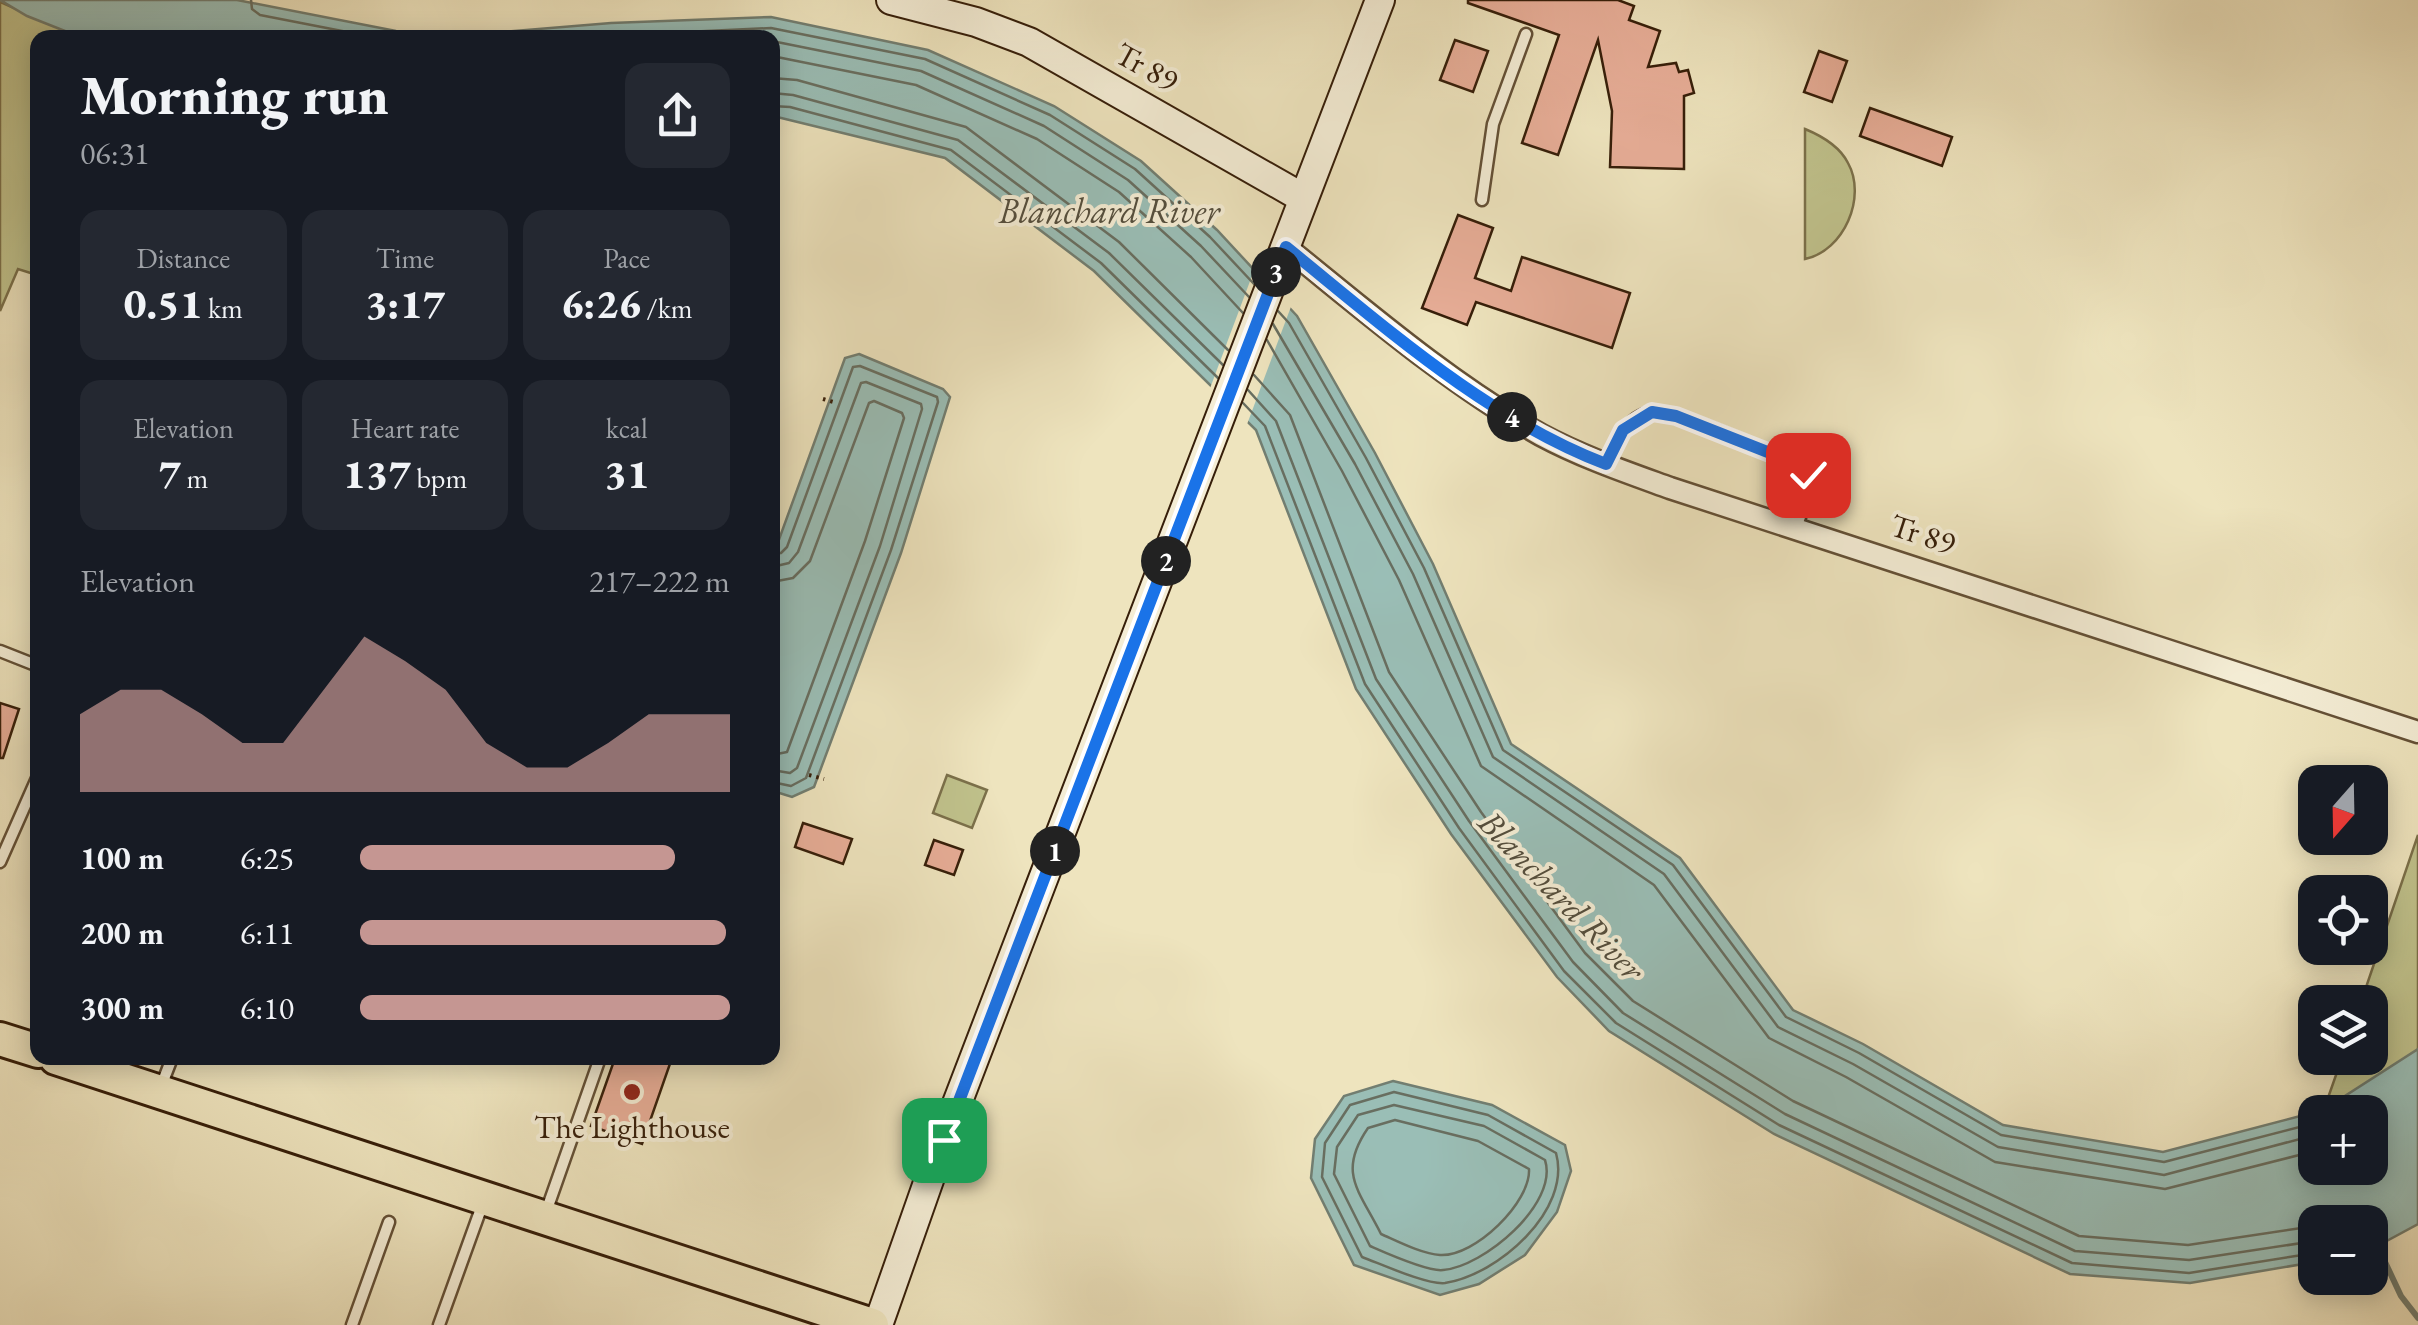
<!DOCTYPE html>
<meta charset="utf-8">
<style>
:root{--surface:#171b24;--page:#242831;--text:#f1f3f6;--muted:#9ea1a6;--accent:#c59692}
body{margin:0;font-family:"EB Garamond",serif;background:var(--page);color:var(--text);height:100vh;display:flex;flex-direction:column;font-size:38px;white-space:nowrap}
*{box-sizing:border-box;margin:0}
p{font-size:32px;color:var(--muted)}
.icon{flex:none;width:55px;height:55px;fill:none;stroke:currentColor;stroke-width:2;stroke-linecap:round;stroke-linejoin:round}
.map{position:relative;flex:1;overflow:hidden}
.sheet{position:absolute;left:30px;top:30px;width:750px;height:1035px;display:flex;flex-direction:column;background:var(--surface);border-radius:20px;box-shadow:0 5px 25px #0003}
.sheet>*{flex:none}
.needle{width:65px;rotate:200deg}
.controls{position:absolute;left:2298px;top:765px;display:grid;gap:20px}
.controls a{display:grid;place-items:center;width:90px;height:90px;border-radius:20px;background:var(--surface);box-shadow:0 5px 25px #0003;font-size:50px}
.pin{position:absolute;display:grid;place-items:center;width:85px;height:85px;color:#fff;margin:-42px;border-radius:20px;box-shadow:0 5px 15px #0006}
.km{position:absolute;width:50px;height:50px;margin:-25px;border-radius:50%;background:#222;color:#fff;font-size:28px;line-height:50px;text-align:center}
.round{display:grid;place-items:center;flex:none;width:105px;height:105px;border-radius:20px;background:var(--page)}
.headline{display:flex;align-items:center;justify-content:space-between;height:170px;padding:0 50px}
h1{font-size:55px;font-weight:800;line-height:75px}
.stats{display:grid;grid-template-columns:repeat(3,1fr);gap:15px;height:170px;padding:10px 50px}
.stats div{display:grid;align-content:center;border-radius:20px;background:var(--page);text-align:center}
.stats b{font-size:42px;font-weight:800}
.stats small{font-size:28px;font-weight:400}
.stats p{font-size:28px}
.chart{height:280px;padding:20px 50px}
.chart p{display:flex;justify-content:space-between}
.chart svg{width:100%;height:180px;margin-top:10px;fill:var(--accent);opacity:.7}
ul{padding:0 50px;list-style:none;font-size:32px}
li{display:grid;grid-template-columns:160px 120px 1fr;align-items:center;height:75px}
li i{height:25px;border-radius:12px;background:var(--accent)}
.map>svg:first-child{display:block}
.green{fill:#c0c28c;stroke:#7b704a;stroke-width:2.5}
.water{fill:#9abeb6;stroke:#727e71;stroke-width:2.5;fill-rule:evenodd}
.pier{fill:#eee4be}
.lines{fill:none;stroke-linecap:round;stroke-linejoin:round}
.shore{stroke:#686e60;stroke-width:2.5}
.stream{stroke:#727e71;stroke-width:6}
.building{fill:#e7ad97;stroke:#361e09;stroke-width:2.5}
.lane-casing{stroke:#645036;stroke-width:15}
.street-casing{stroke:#645036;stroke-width:25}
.secondary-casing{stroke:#361e09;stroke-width:32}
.primary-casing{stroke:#361e09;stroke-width:38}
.path{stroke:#361e09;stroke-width:4;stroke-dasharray:2.5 5;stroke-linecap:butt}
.lane{stroke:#f4edd5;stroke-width:10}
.street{stroke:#f4edd5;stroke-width:20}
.secondary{stroke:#f4edd5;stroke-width:28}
.primary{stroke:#eee4be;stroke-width:32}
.route-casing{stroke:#fff;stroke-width:20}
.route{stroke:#1a73e8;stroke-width:12}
.poi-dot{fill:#8f2418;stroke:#f4edd5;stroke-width:4}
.labels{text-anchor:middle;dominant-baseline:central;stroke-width:8;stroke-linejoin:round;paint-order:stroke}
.street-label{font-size:32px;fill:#361e09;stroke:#f4edd5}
.poi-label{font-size:32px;fill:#361e09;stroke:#f4edd5}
.water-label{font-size:35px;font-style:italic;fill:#544e3d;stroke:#f4edd5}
</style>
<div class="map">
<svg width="2418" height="1325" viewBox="0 0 2418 1325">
<rect width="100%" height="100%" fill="#eee4be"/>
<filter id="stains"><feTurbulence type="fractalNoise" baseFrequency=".002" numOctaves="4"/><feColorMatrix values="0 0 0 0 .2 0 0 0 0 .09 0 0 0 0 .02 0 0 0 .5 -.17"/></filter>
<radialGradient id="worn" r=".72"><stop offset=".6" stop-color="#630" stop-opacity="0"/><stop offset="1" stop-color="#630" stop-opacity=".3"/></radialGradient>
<g class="green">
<path d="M0,2L80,37L38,38L37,275L18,269L0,311Z"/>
<path d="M1805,129C1822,136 1840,147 1848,163C1867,197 1844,251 1805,259Z"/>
<path d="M947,775L987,790L972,828L933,813Z"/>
<path d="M2418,835V1127L2370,1112H2323L2342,1058H2370V1002H2361Z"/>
</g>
<g class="water">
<path d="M0,0H237L396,31L489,33L611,23L771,17L928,50L1054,106L1141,161L1217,230L1297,316L1375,453L1433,564L1511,744L1680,858L1793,1010L1863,1044L2003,1125L2163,1152L2323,1110L2418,1049V1224L2370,1250V1222H2315V1262L2190,1283L2070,1274L1774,1134L1609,1031L1557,977L1451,834L1356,689L1256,430L1094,271L945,158L773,116L772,38L80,37L27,16ZM2315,1112H2370V1168H2315Z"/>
<path d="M859,354L943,389L950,397L901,553L814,787L792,797L773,791V556L845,358Z"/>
<path d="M1393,1081L1492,1105L1565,1145L1571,1171L1557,1212L1525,1255L1479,1284L1440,1295L1354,1265L1311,1178L1315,1139L1344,1096Z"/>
</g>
<path class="pier" d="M1256,265L1292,304L1246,427L1209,391Z"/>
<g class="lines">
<g class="shore">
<path d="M251,0L252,9L260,15L378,38"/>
<path d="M559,38L771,28L925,59L1050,115L1135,169L1210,237L1254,284"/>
<path d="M772,41L921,71L1044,126L1128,180L1201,246L1249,297"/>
<path d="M772,56L916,85L1037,139L1119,192L1191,257L1243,313"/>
<path d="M772,78L797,80L966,127L1119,242L1228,350"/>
<path d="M772,93L793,95L958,140L1109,253L1223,365"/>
<path d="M772,106L790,107L951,150L1101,263L1218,378"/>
<path d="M1278,311L1289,323L1366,458L1424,568L1503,750L1673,865L1786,1017L1859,1053L2001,1135L2164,1162L2315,1123"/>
<path d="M1273,324L1355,464L1413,574L1493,757L1664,874L1778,1027L1853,1064L1998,1147L2164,1175L2315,1135"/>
<path d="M1267,340L1342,471L1399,580L1481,766L1654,885L1769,1038L1846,1077L1995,1162L2165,1189L2315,1151"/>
<path d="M1254,375L1290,415L1389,672L1481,812L1585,953L1633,1001L1793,1101L2079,1236L2188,1245L2315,1226"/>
<path d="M1248,390L1276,421L1376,679L1469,821L1573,962L1623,1013L1785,1114L2075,1251L2189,1260L2315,1241"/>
<path d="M1243,403L1265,426L1365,684L1459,828L1564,971L1616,1023L1779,1125L2072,1263L2189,1273L2315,1253"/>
<path d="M772,554L781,553L787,547L853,367L860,366L937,397L938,402L891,550L806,778L791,786L772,782"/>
<path d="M772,567L789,563L798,552L861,383L866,382L921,404L922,409L880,546L797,768L790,773L772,770"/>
<path d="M772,582L793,578L810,561L869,403L874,401L902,413L904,418L865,541L787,752L772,755"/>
<path d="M1394,1092L1488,1115L1556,1153C1572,1210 1498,1275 1445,1283C1427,1285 1381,1264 1362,1257L1322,1177L1325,1143L1350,1105Z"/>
<path d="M1394,1105L1484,1126L1545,1160C1559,1204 1483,1267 1443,1270C1428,1272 1386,1253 1370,1246L1334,1174L1337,1147L1358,1115Z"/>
<path d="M1395,1120L1478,1141L1529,1169C1531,1202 1475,1257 1440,1255C1422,1254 1397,1241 1381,1234C1359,1190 1337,1173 1368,1128Z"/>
</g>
<path class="stream" d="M2370,1230L2401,1296L2418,1318"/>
</g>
<g class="building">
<path d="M1468,0H1618L1634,6L1629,20L1660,31L1648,67L1676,63L1679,72L1688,70L1694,93L1684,96V169L1610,167L1612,111L1598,40L1558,155L1522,143L1559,35L1468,3Z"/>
<path d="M1455,40L1488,51L1473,92L1440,80Z"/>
<path d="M1819,51L1847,61L1832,102L1804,92Z"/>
<path d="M1870,108L1952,137L1942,166L1860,136Z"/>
<path d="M1458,215L1493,228L1475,278L1511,291L1522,257L1630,293L1612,348L1476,302L1467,325L1422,308Z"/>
<path d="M0,703L19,709L3,758H0Z"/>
<path d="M803,823L852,839L843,864L795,847Z"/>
<path d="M934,840L963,850L954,875L925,865Z"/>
<path d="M615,1058H672L642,1144L591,1126Z"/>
</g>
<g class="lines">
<g class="lane-casing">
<g id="lane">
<path d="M1482,200L1493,124L1526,34"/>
<path d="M1607,464C1616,444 1625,417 1651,412C1674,408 1771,453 1799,464C1816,485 1804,504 1796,528"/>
<path d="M0,651L38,666"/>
<path d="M0,862L38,776"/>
<path d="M160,1089L172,1058"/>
<path d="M546,1212L600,1058"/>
<path d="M352,1325L389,1222"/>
<path d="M439,1325L483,1203"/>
</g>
</g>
<g class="street-casing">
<path id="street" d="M1286,247C1368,313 1449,383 1541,435C1582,457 1626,472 1670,488L2418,732"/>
</g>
<g class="secondary-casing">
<g id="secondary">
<path d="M891,0L976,22L1029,42L1303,198"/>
<path d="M878,1325L943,1140L1380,0"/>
</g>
</g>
<g class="primary-casing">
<g id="primary">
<path d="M0,1039L38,1051"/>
<path d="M56,1058L872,1325"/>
</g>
</g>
<g class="path">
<path d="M823,399L837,403"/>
<path d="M809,775L824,779"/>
</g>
<use href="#lane" class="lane"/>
<use href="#street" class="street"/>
<use href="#secondary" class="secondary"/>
<use href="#primary" class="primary"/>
</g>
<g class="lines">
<g class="route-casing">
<path id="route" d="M944,1140L1286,247C1385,327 1486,418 1606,464L1623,430L1652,412L1676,416L1798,464L1808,475"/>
</g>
<use href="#route" class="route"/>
</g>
<circle class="poi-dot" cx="632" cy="1092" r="10"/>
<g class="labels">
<g class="street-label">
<text transform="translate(1147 67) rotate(29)">Tr 89</text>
<text transform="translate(1923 534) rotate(18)">Tr 89</text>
</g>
<g class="poi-label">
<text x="632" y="1127">The Lighthouse</text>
</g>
<g class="water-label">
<text x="1109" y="210">Blanchard River</text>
<text transform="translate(1562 895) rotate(46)">Blanchard River</text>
</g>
</g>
<rect width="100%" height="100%" filter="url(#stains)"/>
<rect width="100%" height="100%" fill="url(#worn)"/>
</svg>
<div class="controls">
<a><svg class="needle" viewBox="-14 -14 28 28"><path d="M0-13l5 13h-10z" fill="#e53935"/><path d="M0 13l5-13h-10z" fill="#9ea1a6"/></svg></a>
<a><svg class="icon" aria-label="locate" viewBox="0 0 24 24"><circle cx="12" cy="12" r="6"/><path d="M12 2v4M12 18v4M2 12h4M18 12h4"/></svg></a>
<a><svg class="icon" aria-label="layers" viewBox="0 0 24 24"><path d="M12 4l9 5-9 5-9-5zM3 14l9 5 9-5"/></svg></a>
<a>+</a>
<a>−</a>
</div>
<div class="pin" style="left:944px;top:1140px;background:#1e9e55"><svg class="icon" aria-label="arrive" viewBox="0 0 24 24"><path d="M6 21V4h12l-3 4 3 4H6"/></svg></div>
<div class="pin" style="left:1808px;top:475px;background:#d93025"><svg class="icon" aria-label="check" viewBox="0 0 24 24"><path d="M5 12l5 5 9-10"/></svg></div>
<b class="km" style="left:1055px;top:851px">1</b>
<b class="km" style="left:1166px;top:561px">2</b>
<b class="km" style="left:1276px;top:272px">3</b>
<b class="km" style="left:1512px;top:417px">4</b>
<section class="sheet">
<div class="headline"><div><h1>Morning run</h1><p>06:31</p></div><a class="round"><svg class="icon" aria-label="share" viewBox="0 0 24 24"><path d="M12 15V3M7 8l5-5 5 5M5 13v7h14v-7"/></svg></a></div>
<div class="stats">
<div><p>Distance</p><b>0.51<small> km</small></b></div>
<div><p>Time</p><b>3:17</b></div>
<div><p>Pace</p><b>6:26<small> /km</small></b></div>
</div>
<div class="stats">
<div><p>Elevation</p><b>7<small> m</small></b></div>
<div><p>Heart rate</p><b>137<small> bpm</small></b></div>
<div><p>kcal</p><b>31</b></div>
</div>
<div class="chart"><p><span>Elevation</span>217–222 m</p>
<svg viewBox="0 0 160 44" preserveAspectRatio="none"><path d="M0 44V25L10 19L20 19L30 25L40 32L50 32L60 19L70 6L80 12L90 19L100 32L110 38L120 38L130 32L140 25L150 25L160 25V44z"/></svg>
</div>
<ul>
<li><b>100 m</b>6:25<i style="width:85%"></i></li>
<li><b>200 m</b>6:11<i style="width:99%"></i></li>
<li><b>300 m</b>6:10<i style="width:100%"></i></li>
</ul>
</section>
</div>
